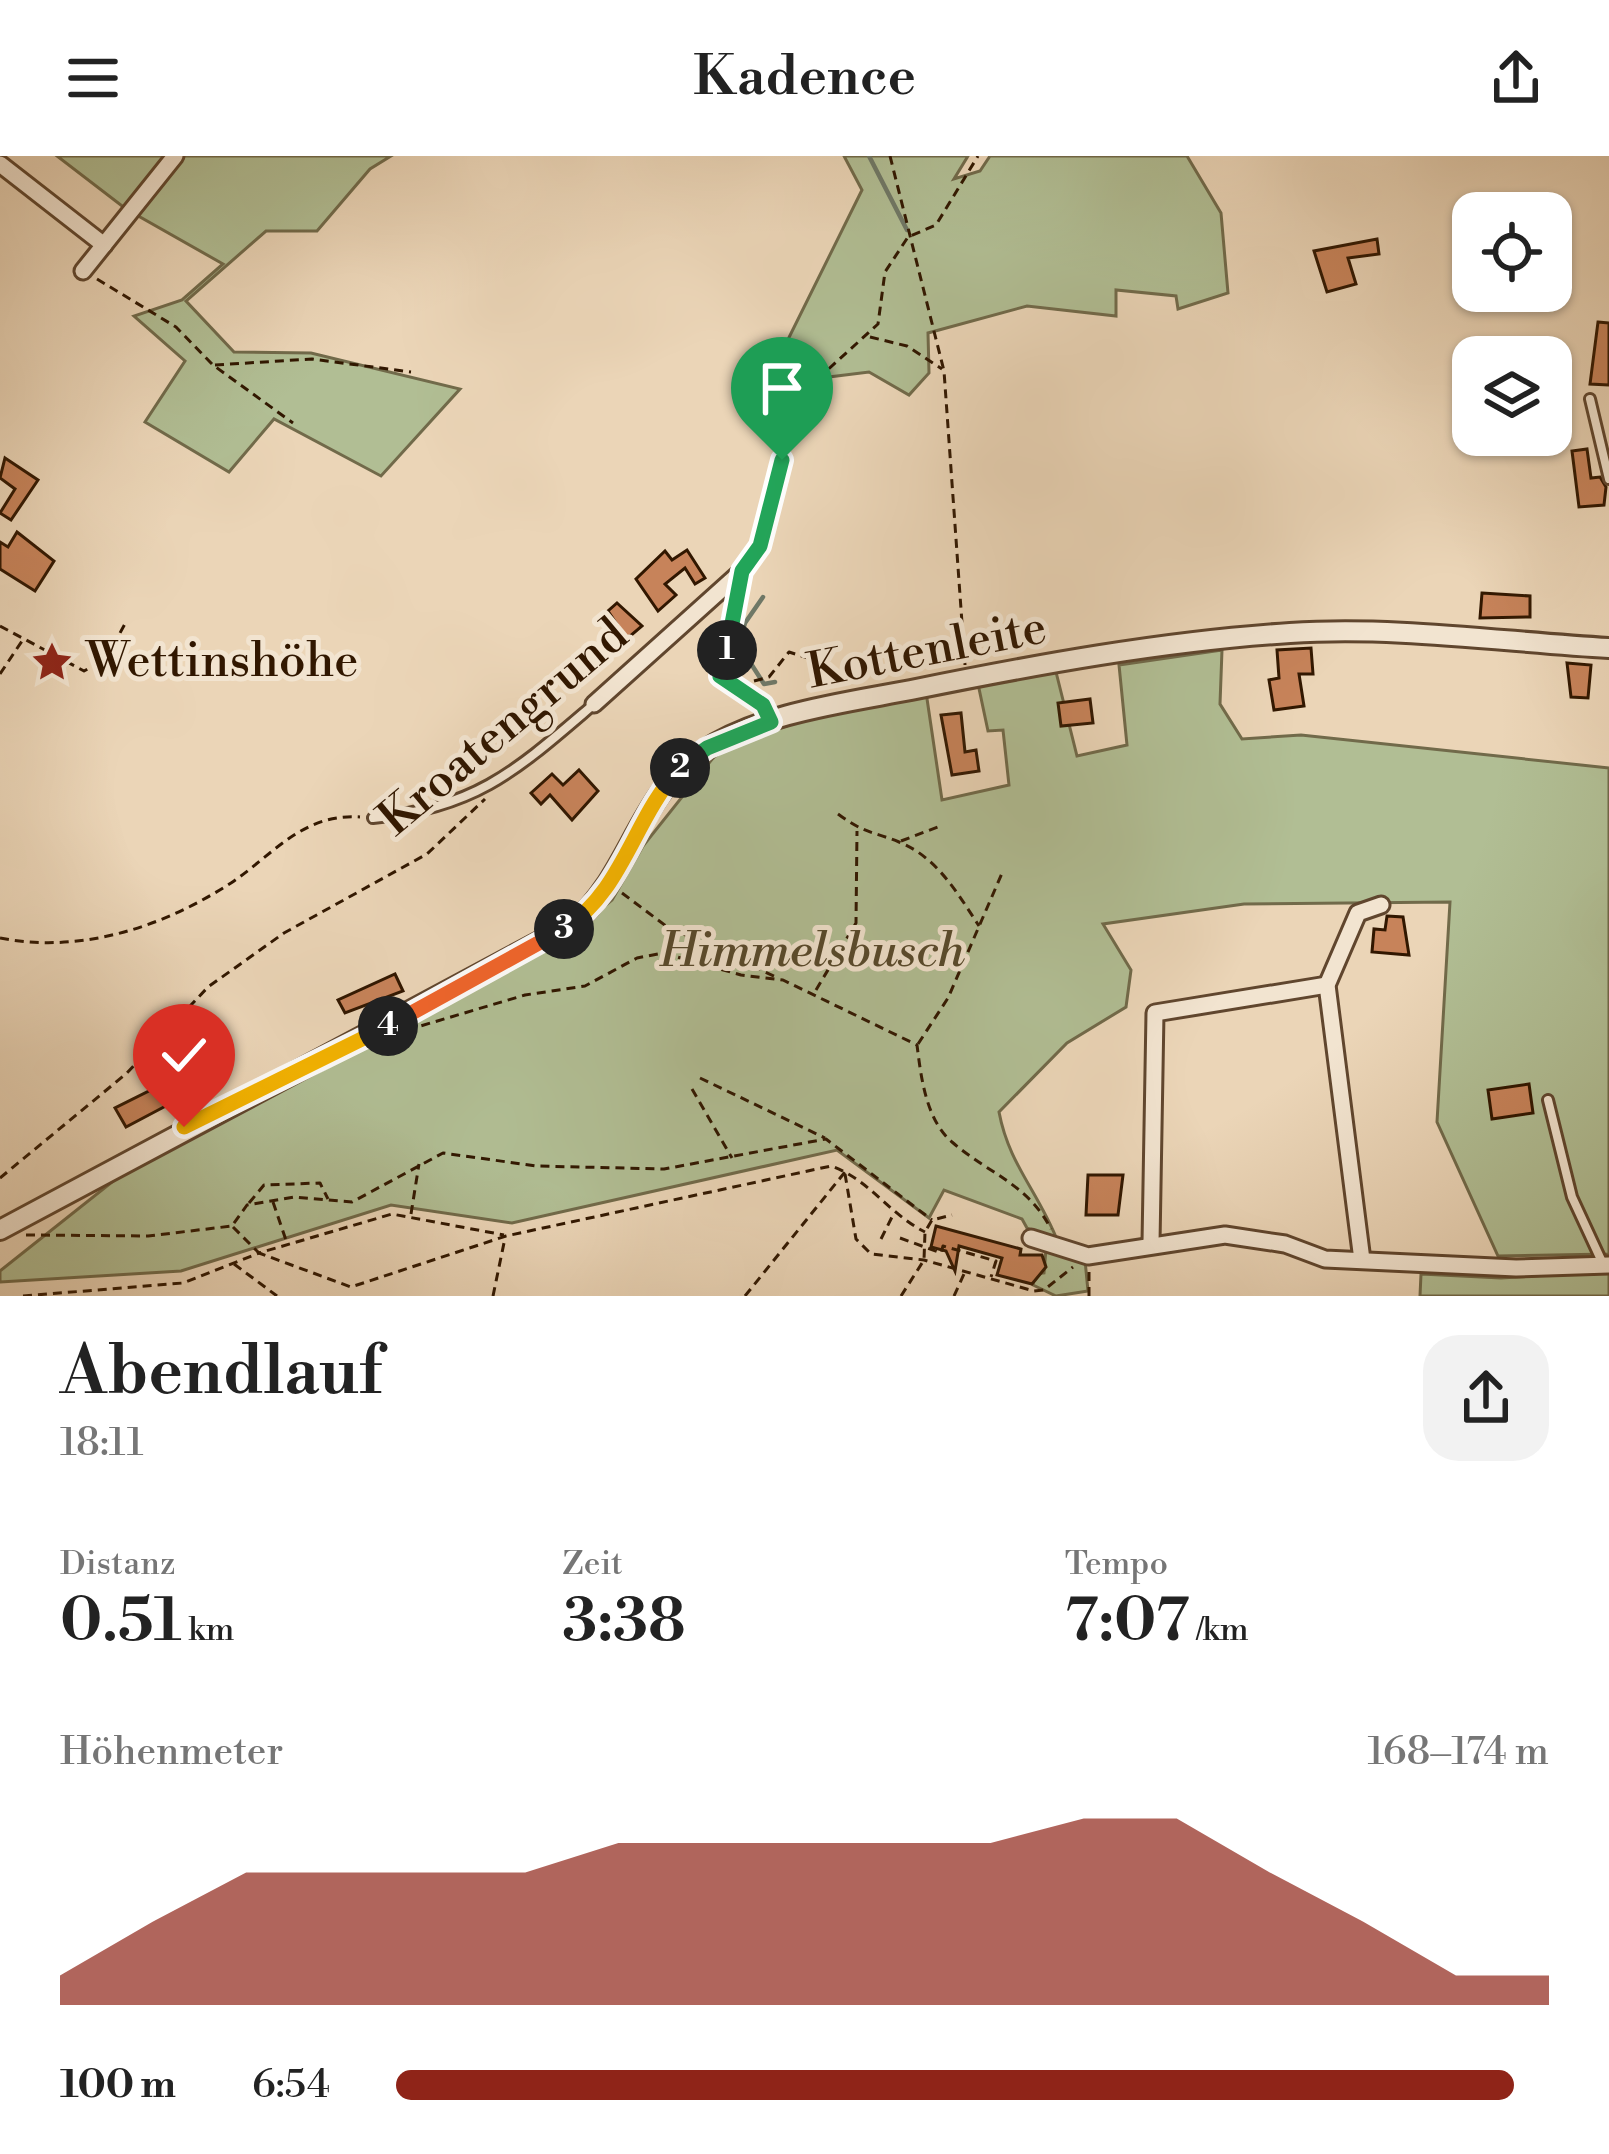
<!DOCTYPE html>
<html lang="de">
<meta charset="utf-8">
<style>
:root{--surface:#fff;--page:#f2f2f2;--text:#222;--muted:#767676;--accent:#8f2418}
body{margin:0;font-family:"Libre Bodoni",serif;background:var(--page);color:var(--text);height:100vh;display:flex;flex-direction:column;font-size:45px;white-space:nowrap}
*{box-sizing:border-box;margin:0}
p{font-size:39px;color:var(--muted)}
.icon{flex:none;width:66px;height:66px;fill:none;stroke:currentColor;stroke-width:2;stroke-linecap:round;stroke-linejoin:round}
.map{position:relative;height:1140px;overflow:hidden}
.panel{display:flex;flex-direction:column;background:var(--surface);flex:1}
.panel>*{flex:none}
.controls{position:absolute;left:1452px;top:36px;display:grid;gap:24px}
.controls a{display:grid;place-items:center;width:120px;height:120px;border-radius:24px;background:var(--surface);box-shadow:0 3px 9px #0004;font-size:60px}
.pin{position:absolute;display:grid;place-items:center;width:102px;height:102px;color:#fff;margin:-123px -51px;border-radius:50% 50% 50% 0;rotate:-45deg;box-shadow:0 0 12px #0007}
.pin .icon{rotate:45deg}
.km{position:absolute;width:60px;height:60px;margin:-30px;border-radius:50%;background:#222;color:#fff;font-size:33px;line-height:60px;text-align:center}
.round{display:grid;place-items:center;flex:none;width:126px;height:126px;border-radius:36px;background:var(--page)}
.headline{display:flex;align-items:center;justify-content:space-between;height:204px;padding:0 60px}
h1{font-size:66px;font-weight:600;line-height:90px}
.metrics{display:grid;grid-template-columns:repeat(3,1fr);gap:18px;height:204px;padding:12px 60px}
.metrics div{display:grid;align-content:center}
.metrics b{font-size:60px;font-weight:600}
.metrics small{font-size:33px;font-weight:400}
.metrics p{font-size:33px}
.chart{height:336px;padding:24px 60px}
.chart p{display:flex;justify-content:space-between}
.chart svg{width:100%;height:216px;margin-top:12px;fill:var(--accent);opacity:.7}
ul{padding:0 60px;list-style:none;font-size:39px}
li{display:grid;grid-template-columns:192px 144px 1fr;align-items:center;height:90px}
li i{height:30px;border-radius:15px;background:var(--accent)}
header{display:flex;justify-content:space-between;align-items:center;height:156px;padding:0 60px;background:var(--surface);font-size:54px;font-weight:600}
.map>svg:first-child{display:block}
.green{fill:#b1be94;stroke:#716a4a;stroke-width:3}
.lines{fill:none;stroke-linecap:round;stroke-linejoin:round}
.stream{stroke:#6f7867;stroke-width:4.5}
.building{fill:#c7835a;stroke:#311700;stroke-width:3}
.service-casing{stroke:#60462e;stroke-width:14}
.minor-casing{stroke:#60462e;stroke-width:21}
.tertiary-casing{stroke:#60462e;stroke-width:24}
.path{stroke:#311700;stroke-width:3;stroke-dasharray:9 6;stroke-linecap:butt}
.service{stroke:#f2e4d0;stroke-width:8}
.minor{stroke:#f2e4d0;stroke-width:15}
.tertiary{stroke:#f2e4d0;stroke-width:18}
.split-1-casing{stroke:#fff;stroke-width:24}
.split-2-casing{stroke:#fff;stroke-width:24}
.split-3-casing{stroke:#fff;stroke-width:24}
.split-4-casing{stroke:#fff;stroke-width:24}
.split-5-casing{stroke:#fff;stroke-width:24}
.split-1{stroke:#22a559;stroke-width:15}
.split-2{stroke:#22a559;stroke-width:15}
.split-3{stroke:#f5b400;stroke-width:15}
.split-4{stroke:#f0652b;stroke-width:15}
.split-5{stroke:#f5b400;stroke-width:15}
.labels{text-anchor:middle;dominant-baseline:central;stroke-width:10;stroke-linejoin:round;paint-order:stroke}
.street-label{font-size:48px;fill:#311700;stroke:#f2e4d0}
.poi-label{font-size:48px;fill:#311700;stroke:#f2e4d0;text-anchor:start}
.park-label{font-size:48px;font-style:italic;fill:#57492c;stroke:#f2e4d0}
</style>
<header><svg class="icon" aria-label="menu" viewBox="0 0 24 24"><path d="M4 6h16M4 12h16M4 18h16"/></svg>Kadence<svg class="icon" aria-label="share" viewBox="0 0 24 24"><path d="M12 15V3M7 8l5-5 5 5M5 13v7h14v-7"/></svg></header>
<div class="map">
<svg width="1609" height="1140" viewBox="0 0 1609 1140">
<rect width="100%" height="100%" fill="#ebd5b7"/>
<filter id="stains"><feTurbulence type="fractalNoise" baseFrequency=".00167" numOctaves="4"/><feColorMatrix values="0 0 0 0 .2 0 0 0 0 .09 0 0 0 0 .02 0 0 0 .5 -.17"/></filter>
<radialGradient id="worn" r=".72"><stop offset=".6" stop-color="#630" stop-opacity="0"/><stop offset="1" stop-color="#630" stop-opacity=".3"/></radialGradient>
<g class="green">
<path d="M57,0H391L370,13L317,75H266L186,145L234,196L311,197L460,233L381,320L274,263L229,316L145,266L185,205L134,160L182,144L223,108L126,53Z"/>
<path d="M844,0H968L954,23L980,15L990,0H1187L1221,57L1228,137L1178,153L1176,140L1116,134V160L1027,150L928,177L929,217L909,239L869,216L813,223L792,264L762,236L862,34Z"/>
<path d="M1222,494L1220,548L1242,583L1301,579L1609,612V1098L1498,1100L1437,966L1450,746L1244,748L1103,768L1131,814L1126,851L1067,887L999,956C1009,1009 1038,1035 1058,1086L1027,1072L1022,1063L944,1034L929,1062L837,994L512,1067L391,1049L181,1115L0,1126V1115L117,1022L572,777L612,744L643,690L721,592L867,543L926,536L942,644L1009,629L1003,574L988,575L977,523L1056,516L1077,600L1127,589L1119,509Z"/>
<path d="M1046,1093L1085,1104L1088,1135L1056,1140L1033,1129L1035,1118L1044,1117Z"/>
<path d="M1609,1115V1140H1420L1421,1118L1501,1122Z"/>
</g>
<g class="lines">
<g class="stream">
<path d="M869,0L907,74"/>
<path d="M763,441L745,467L739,489L764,528L775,526"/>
</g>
</g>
<g class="building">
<path d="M1377,83L1379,98L1348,102L1356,128L1327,136L1314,95Z"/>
<path d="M1598,166L1609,167V229L1590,228Z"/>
<path d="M1587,293L1591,322L1600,321L1606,331L1604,349L1579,351L1572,295Z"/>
<path d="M5,302L38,324L11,364L0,357L15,333L0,322Z"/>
<path d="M17,376L54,405L35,435L0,413V386L8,391Z"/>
<path d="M687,394L705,422L695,428L685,412L665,428L676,439L658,455L636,423L665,395L672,404Z"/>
<path d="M1482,437L1530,440V461L1480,462Z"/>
<path d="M617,447L642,470L595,510L585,498L618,470L608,455Z"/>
<path d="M1311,492L1313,518H1299L1304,550L1274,554L1269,524L1279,522L1277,494Z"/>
<path d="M1567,507L1591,509L1588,542L1571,541Z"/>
<path d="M1090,543L1093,567L1061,570L1058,547Z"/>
<path d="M961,557L965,596L976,594L979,615L952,619L941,559Z"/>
<path d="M579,614L598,635L572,664L550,639L541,648L531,637L552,618L563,629Z"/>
<path d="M1387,760L1403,761L1409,799L1372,796L1374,773L1385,774Z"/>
<path d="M395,818L403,835L345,857L338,844Z"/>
<path d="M169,925L179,943L126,971L115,952Z"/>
<path d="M1529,928L1533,957L1492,963L1488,934Z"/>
<path d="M1088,1019H1123L1118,1059H1086Z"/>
<path d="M936,1070L1021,1093L1020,1099H1042L1046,1111L1032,1128L997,1119L1002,1102L959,1090L955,1115L946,1095L931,1091Z"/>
</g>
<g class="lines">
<g class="service-casing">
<g id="service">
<path d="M1590,243L1609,323"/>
<path d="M373,662C477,652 518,613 593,549"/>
<path d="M1548,944L1572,1041L1603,1108"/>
</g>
</g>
<g class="minor-casing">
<g id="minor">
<path d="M0,8L104,89"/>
<path d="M83,115L175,0"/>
<path d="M594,548L742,415L720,520L763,549L771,566"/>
<path d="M1031,1082L1088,1100L1225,1079L1285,1088L1325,1103L1516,1112L1609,1109"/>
<path d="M1151,1087L1155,857L1327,829"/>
<path d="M1362,1104L1327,829L1358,757L1381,749"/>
</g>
</g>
<g class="tertiary-casing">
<path id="tertiary" d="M0,1074L573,768C630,719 638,639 702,596C760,557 843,547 911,534C1034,509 1164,485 1290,477C1395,470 1504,486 1609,492"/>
</g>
<g class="path">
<path d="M890,0L944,215L965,509"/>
<path d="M97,123L176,171L213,209L293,267"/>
<path d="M870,181L907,190L942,213"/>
<path d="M215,209L312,203L411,216"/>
<path d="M752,405L789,281L811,229L878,168L885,116L908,81L936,69L978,0"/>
<path d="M0,470L84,515L106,503L127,464"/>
<path d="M0,518L22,485"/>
<path d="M754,525L769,521L789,496L808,502L811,515"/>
<path d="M838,658C865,678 872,675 899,686C937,701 958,738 979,770"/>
<path d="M901,685L943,669"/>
<path d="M622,737L666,770L776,821"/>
<path d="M0,782C81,798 163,771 231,727C274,698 303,657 360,661"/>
<path d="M816,834L856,767L857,675"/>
<path d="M407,874L525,839L585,830L637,802L663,797L741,819L783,824L917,889C921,921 926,964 952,986C989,1018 1028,1028 1051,1073"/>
<path d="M918,888L948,842L1003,715"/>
<path d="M700,922L825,982"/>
<path d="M692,933L732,1002"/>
<path d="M845,1018L856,1083L871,1098L924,1104L1034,1135L1044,1134L1073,1111"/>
<path d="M0,1022L127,917L208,831L284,777L427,698L485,643"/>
<path d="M273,1046L287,1087"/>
<path d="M249,1047L264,1029L320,1027L328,1043"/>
<path d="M411,1058L419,1008"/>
<path d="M233,1071L259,1097L392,1058L504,1079"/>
<path d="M26,1079L148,1080L232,1070L247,1049L294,1041L352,1046L443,997L536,1010L664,1013L826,983L932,1064"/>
<path d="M900,1082L941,1097L943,1090L996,1105L991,1121"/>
<path d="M881,1083L893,1059"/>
<path d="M234,1108L277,1140"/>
<path d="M23,1140L183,1127L259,1097L351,1131L506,1080L831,1010C869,1023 889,1058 925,1076"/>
<path d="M493,1140L505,1082"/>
<path d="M745,1140L845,1016"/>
<path d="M901,1140L924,1104L925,1076L932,1064L952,1059"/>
<path d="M954,1140L964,1118"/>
<path d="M1089,1140V1113"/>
</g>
<use href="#service" class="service"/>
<use href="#minor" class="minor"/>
<use href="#tertiary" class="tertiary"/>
</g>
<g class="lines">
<g class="split-1-casing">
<path id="split-1" d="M727,494L742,415L760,390L782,304"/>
</g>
<g class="split-2-casing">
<path id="split-2" d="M680,612L707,592L771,566L763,549L720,520L727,494"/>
</g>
<g class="split-3-casing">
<path id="split-3" d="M564,773C624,734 633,663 680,612"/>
</g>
<g class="split-4-casing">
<path id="split-4" d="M388,870L564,773"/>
</g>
<g class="split-5-casing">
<path id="split-5" d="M184,971L388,870"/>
</g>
<use href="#split-1" class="split-1"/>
<use href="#split-2" class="split-2"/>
<use href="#split-3" class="split-3"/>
<use href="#split-4" class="split-4"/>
<use href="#split-5" class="split-5"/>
</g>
<defs>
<g id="sight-bare" transform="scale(3.24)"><path d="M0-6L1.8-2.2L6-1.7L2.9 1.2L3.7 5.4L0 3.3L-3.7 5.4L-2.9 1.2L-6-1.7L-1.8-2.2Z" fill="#8f2418" stroke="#f2e4d0" stroke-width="2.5" paint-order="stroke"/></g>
</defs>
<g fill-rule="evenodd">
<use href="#sight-bare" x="52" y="506"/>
</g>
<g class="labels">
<g class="street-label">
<text transform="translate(927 495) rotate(-11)">Kottenleite</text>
<text transform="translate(504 572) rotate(-40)">Kroatengrund</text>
</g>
<g class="poi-label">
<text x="86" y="506">Wettinshöhe</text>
</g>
<g class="park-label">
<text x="812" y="796">Himmelsbusch</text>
</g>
</g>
<rect width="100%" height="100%" filter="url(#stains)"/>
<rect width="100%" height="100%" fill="url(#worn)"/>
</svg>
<div class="controls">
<a><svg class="icon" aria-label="locate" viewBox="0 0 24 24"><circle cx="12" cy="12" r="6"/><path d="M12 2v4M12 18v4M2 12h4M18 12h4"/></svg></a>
<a><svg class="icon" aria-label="layers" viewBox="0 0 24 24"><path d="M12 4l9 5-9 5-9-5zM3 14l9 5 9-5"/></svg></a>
</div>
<div class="pin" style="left:782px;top:304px;background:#1e9e55"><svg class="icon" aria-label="arrive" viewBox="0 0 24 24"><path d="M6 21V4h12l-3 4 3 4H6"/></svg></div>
<div class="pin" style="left:184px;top:971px;background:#d93025"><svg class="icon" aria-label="check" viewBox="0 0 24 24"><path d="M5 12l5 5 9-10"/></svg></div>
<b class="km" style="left:727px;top:494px">1</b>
<b class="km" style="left:680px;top:612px">2</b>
<b class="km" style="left:564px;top:773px">3</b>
<b class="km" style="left:388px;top:870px">4</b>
</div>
<section class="panel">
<div class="headline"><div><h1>Abendlauf</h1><p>18:11</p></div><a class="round"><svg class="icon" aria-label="share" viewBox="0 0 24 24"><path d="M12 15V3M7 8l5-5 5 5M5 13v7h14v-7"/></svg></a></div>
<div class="metrics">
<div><p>Distanz</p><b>0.51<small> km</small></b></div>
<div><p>Zeit</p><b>3:38</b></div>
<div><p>Tempo</p><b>7:07<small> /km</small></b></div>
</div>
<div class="chart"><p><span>Höhenmeter</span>168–174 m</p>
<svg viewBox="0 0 160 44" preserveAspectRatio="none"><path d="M0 44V38L10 27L20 17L30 17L40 17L50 17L60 11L70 11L80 11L90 11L100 11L110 6L120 6L130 17L140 27L150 38L160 38V44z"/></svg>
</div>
<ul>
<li><b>100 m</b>6:54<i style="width:97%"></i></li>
</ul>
</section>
